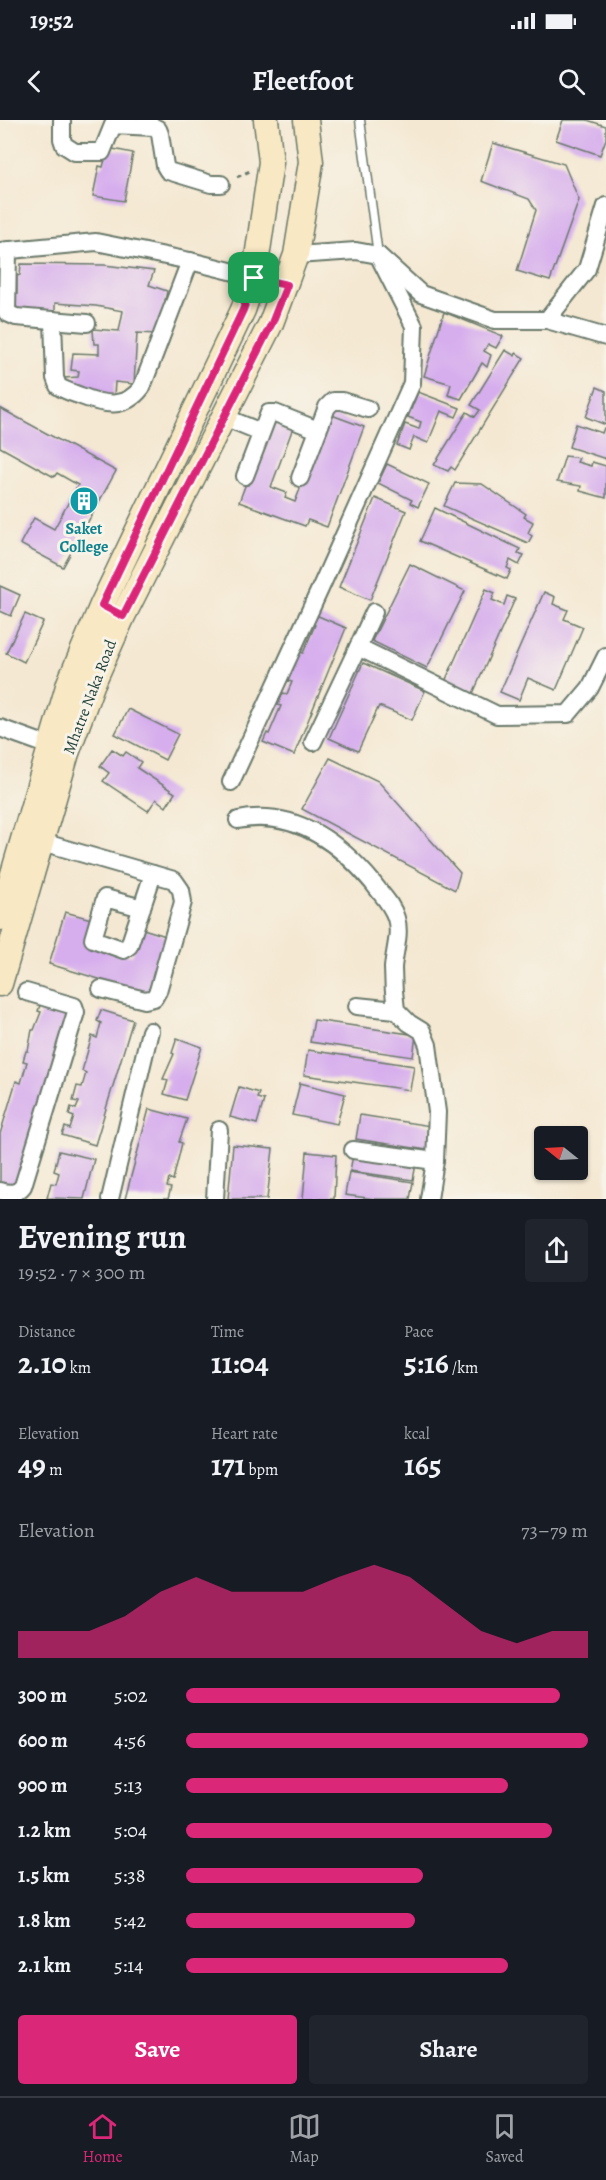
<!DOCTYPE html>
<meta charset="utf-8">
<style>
:root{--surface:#171b24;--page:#20242c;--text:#f1f3f6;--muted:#9ea1a6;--line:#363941;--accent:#db2777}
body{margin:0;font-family:Alegreya,serif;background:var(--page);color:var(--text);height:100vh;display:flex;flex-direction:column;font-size:22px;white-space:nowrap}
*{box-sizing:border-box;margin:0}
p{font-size:20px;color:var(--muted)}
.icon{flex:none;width:33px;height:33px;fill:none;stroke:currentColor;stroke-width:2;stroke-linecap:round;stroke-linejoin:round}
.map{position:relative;height:1079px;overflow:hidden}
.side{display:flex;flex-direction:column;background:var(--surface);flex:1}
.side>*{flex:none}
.needle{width:39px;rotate:288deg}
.controls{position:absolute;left:534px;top:1006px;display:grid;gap:12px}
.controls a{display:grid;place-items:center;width:54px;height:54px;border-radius:6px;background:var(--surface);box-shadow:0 2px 4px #0004;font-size:30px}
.pin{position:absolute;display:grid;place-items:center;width:51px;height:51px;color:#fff;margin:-26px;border-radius:12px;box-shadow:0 3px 9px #0006}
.round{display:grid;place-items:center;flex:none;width:63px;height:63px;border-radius:6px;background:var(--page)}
.headline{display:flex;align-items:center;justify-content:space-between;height:102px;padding:0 18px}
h1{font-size:33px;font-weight:700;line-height:45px}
.stats{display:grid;grid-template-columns:repeat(3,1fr);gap:9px;height:102px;padding:6px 18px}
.stats div{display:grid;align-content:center}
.stats b{font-size:30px;font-weight:700}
.stats small{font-size:16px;font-weight:400}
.stats p{font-size:16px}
.chart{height:168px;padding:12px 18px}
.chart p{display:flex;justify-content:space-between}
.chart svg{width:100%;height:108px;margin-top:6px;fill:var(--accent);opacity:.7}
.action{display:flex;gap:12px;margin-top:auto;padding:12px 18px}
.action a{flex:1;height:69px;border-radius:6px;background:var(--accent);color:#fff;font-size:24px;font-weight:700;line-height:69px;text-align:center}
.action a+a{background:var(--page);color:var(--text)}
ul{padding:0 18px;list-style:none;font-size:20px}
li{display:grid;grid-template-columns:96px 72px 1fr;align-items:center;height:45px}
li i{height:15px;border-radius:8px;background:var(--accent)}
.status{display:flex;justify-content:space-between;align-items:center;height:42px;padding:0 30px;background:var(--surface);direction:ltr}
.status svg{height:16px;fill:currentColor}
header{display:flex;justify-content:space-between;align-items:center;height:78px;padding:0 18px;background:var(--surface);font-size:27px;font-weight:700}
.dock{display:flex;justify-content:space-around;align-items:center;height:84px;border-top:2px solid var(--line);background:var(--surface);font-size:16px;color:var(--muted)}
.dock a{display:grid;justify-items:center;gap:3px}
.dock .active{color:var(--accent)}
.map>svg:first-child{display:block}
.building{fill:#d6aded}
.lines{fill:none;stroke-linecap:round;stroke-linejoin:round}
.lane-casing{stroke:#6a796b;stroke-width:11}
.street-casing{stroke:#6a796b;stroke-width:20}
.secondary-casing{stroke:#6a796b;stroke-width:27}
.path{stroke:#6a796b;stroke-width:3;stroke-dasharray:4.5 4.5;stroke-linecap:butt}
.lane{stroke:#fff;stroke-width:8}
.street{stroke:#fff;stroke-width:16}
.secondary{stroke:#f8e8c3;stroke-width:24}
.route-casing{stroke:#fff;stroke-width:12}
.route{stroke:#db2777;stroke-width:8}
.labels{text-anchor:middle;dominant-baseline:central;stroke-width:6;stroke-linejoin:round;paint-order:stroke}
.culture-label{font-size:16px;font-weight:bold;fill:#0d838f;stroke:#f7f3e8}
.street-label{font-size:16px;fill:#1f3d34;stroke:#f7f3e8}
</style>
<div class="status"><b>19:52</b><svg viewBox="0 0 49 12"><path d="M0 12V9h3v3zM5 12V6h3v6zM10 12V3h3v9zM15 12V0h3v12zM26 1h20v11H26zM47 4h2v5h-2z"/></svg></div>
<header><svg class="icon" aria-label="back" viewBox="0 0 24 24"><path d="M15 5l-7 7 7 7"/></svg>Fleetfoot<svg class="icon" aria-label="search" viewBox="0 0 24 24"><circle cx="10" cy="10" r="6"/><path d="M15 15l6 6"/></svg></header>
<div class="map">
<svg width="606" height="1079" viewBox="0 0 606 1079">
<rect width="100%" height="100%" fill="#f7f3e8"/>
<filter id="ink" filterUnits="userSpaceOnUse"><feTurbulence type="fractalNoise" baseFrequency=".0167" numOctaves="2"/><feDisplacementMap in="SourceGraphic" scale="12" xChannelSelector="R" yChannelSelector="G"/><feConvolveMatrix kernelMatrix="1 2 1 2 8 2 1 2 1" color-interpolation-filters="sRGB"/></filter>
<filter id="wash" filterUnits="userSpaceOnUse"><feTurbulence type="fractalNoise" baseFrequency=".008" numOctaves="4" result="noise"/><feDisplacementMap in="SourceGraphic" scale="24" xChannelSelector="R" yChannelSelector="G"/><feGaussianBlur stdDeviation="1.35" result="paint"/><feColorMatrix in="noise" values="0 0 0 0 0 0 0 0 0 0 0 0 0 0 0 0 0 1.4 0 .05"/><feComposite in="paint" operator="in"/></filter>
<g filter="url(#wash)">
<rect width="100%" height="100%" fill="#f4e8d2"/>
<g id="blocks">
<g class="building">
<path d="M563,0H587L606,6V19L600,35L556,20Z"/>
<path d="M493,23L564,44L579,80L550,161L517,151L536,90L529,79L481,61Z"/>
<path d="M108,28L133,33L124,81L93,76L99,46L103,47Z"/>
<path d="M21,144L104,145L154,151L149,165L167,171L158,214L137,213L134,264L115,262L114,276L65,267L64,258L78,257L79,251L71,250L73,233L99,234V224H94L93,209L119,211L123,191L96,186L55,183V192L11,190L10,175L17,174V156L20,155Z"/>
<path d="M444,192L503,216L496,228L488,224L484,231L491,235L487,247L482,243L461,279L448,275L451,264L424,256Z"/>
<path d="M505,230L515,236L516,233L524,238L455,350L451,347L448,351L434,345L467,292L475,297L480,290L471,285Z"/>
<path d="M597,267L606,271V305L586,297Z"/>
<path d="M418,272L460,288L456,297L441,291L428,323L414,317L409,330L397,325L405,304L419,309L421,302L408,297Z"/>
<path d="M0,288L116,351L63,447L20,424L34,398L54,409L78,365L57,353L54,357L0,327Z"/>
<path d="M329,294L364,307L327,407L308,400L305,406L239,382L271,297L294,305L271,367L287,373L285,378L295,382Z"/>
<path d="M576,304L602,313L604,308H606V339L569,327Z"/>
<path d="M565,336L579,338L577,342L591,346L592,342L606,346V378L580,371L581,366L557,362Z"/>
<path d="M387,344L429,364L418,387L410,383L412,380L378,363Z"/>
<path d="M455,363L482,364L526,394L524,397L533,402L528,413L532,416L528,423L444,386Z"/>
<path d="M375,378L406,391L370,480L339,467Z"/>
<path d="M435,388L520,429L518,433L524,435L519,445L510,440L507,448L511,450L507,459L420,421Z"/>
<path d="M410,444L465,471L427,548L372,521Z"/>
<path d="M0,466L20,475L11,496L0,491Z"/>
<path d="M486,469L495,473L492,480L504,485L507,476L515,479L471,578L444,564Z"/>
<path d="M544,472L555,477L553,484L568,490L564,499L583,507L556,570L528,558L519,580L500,572Z"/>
<path d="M25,494L43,502L24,542L6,533Z"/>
<path d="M316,495L346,508L294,635L263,622L267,613L269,614L281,586L278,585L283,573L287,574L292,562L288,561L300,532L303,533L315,505L312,504Z"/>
<path d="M363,543L425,571L412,600L379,586L358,631L329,618Z"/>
<path d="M128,589L178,614L165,640L115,614Z"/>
<path d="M112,629L123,636L126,632L141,642L137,648L175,673L166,687L156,679L148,691L103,661L109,653L100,646Z"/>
<path d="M330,638L378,661L460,753L455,770L302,689Z"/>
<path d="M65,792L95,800L89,823L132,836L140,808L166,816L149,874L49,844Z"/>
<path d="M41,882L72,891L18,1068L0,1062V1014L16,961L21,963L27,942L23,941L26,931H28L32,910H34L41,892L38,891Z"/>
<path d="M101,890L133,900L95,1025L62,1015L65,1007L70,1009L74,997L69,995L71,987L76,989L79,982L73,981L77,966L82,967L86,953L82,951L92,916L97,918L101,903L97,901Z"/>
<path d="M314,900L416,915L413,937L310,922Z"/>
<path d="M177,918L202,927L185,980L164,974L168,960L163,959L174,934L172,933Z"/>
<path d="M308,930L414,946L410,970L304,955Z"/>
<path d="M300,963L345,974L337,1004L292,995Z"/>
<path d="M239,967L259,973L257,978L264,980L257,1004L230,997Z"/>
<path d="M149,989L187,999L179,1022L182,1023L173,1060L169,1059L167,1067L171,1068L168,1079H125Z"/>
<path d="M360,995L431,1006L427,1030L356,1019Z"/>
<path d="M233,1025L273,1029L267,1079H228Z"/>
<path d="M59,1031L94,1039L84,1079L47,1078L51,1063L56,1064L59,1053L54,1051Z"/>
<path d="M307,1032L336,1035L334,1079H303Z"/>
<path d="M353,1035L416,1044L413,1060L350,1051Z"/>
<path d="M349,1052L413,1062L410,1079H375L345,1075Z"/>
</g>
</g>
</g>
<g filter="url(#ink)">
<use href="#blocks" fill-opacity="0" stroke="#6a796b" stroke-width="1.5"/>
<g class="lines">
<g class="lane-casing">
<path id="lane" d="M360,0L378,135"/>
</g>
<g class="street-casing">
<g id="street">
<path d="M62,0V19L64,25L75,32H102L113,5L154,7L158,9L160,14L165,46L168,51L211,64H221"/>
<path d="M8,130L7,193L16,197L87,203"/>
<path d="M0,131L96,122L190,141L287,165"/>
<path d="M296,135L356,131L378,135L421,174L495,200H547L587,149L606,86"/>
<path d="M53,200L55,258L58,266C65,271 73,273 81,276C104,285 125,290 142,267L190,141"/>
<path d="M547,200L606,217"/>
<path d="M224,297L261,312"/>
<path d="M245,356L269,293H275L318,310"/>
<path d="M300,358L327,287L333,281H342L368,289"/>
<path d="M374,492L358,527L497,595L568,594L590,568L606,536"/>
<path d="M0,608L61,630"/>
<path d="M313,622L358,527"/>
<path d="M231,662L320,469L412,263L414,206L378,135"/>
<path d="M238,700C294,689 339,722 373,763C381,774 392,784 396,798C401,814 394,832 393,848C393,862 394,876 396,890L409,903L422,911L428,925L437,992L435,1041L429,1079"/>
<path d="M42,722L174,760L181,770L183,782L158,871L154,878L145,880L101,869"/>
<path d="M142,788L105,778L93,819L124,830L129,826L153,754"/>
<path d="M357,886L396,890"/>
<path d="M353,1030L435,1041"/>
<path d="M0,1071C10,1074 17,1074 23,1066L76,892L74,886L26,872"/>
<path d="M110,1079L150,911"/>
<path d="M215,1079L219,1010"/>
</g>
</g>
<g class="secondary-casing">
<g id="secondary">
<path d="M0,798L69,563L102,485L243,190L254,158L271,42L266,0"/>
<path d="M0,864L67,633L92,565L123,496L271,203L296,135L311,42L306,0"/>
</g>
</g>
<path class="path" d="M237,57L250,51"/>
<use href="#lane" class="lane"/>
<use href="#street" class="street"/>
<use href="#secondary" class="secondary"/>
</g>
</g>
<g class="lines" filter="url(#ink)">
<g class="route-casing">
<path id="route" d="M254,158L287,165L272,203L123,496L102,485L243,190Z"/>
</g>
<use href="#route" class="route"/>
</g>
<defs>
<g id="building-disc" transform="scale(1.5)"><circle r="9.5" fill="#0f9aa8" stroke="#f7f3e8"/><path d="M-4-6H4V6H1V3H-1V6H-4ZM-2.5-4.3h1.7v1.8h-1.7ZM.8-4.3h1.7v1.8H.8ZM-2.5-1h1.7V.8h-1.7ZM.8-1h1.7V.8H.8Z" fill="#fff"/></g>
</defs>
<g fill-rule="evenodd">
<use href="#building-disc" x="84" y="381"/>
</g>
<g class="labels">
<g class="culture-label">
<text x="84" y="409">Saket<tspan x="84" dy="18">College</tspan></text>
</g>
<g class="street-label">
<text transform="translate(90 577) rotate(-69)">Mhatre Naka Road</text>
</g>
</g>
</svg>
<div class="controls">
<a><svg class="needle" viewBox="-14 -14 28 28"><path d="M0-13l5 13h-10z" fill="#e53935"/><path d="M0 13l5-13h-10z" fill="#9ea1a6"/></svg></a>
</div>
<div class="pin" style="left:254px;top:158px;background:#1e9e55"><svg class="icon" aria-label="arrive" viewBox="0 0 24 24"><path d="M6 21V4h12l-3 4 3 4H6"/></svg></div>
</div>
<section class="side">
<div class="headline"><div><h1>Evening run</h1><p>19:52 · 7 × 300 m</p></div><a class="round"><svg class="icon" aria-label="share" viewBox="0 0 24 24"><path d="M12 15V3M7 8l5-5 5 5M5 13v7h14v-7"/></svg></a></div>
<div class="stats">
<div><p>Distance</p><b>2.10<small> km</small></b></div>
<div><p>Time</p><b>11:04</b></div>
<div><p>Pace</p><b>5:16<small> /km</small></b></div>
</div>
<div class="stats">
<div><p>Elevation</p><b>49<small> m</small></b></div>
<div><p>Heart rate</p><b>171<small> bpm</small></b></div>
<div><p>kcal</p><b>165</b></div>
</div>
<div class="chart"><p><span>Elevation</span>73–79 m</p>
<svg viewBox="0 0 160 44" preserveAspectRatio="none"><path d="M0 44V33L10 33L20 33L30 27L40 17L50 11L60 17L70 17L80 17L90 11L100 6L110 11L120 22L130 33L140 38L150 33L160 33V44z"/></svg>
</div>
<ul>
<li><b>300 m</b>5:02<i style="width:93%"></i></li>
<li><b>600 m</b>4:56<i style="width:100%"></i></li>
<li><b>900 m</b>5:13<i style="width:80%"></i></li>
<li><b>1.2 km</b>5:04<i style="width:91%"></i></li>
<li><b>1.5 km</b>5:38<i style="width:59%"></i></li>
<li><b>1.8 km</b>5:42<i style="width:57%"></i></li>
<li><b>2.1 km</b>5:14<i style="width:80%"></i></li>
</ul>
<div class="action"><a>Save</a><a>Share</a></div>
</section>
<nav class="dock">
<a class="active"><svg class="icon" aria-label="home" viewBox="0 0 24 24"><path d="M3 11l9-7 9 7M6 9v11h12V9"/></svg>Home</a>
<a><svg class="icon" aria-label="map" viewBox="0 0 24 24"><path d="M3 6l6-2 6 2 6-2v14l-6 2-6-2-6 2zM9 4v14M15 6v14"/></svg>Map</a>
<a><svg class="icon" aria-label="saved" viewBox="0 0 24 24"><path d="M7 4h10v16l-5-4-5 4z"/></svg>Saved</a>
</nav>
